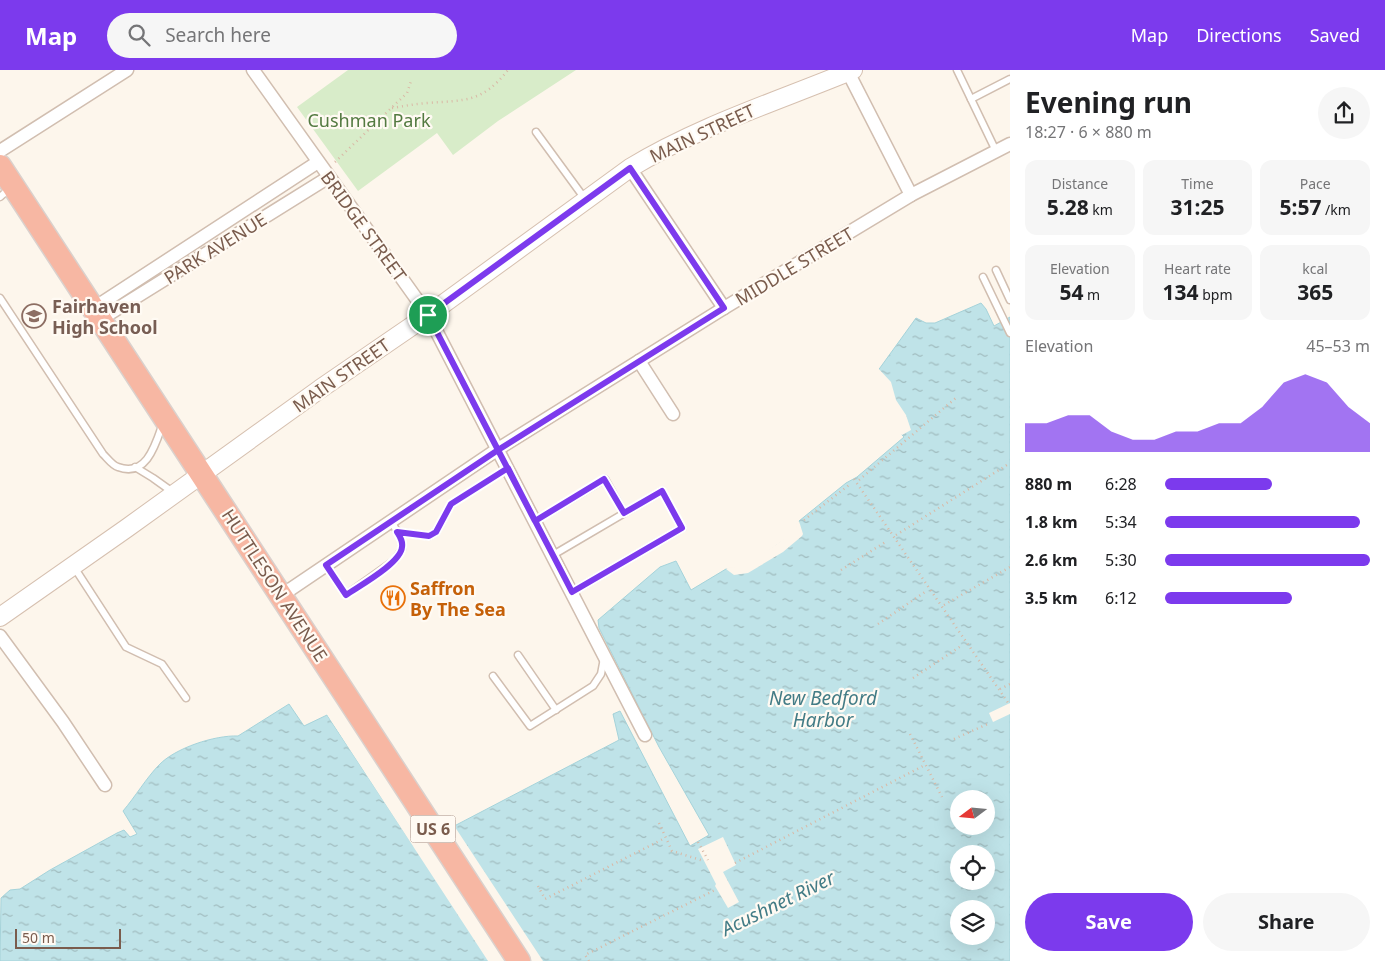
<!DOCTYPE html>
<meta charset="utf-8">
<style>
:root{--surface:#fff;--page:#f6f6f6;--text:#202124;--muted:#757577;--accent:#7c3aed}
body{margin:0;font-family:"Noto Sans",sans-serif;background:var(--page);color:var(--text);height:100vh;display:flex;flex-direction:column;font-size:19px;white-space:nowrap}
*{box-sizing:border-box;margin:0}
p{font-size:16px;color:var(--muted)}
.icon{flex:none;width:28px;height:28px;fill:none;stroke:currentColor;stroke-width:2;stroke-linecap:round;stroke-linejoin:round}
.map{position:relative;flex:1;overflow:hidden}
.panel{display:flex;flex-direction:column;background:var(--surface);width:375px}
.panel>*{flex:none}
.needle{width:32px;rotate:254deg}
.buttons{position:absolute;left:950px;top:720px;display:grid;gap:10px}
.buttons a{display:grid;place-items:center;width:45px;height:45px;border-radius:50%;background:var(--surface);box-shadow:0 5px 20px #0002;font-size:25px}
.scale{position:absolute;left:15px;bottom:12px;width:106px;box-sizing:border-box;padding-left:5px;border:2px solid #7a5c4d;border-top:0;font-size:14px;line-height:18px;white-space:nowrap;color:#7a5c4d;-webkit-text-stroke:4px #fffaf3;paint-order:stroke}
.pin{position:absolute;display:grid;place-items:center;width:42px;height:42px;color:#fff;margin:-21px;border:2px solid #fff;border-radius:50%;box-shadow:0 1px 5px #0007}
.round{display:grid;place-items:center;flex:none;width:52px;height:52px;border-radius:26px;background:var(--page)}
.summary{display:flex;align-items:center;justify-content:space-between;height:85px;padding:0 15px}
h1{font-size:28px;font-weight:700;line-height:38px}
.figures{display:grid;grid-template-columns:repeat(3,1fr);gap:8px;height:85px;padding:5px 15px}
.figures div{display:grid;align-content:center;border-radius:12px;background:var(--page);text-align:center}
.figures b{font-size:21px;font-weight:700}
.figures small{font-size:14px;font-weight:400}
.figures p{font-size:14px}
.chart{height:140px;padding:10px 15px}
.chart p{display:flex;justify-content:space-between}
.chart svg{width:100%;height:90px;margin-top:5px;fill:var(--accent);opacity:.7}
.primary-button{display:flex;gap:10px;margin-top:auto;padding:10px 15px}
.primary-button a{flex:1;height:58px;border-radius:30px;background:var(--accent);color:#fff;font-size:20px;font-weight:700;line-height:58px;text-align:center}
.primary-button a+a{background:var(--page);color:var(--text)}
ul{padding:0 15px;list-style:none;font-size:16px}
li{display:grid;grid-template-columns:80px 60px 1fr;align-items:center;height:38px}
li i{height:12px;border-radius:6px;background:var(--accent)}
header{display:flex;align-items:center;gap:30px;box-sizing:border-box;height:70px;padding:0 25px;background:var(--accent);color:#fff}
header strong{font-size:24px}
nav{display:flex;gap:28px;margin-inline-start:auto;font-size:18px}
.search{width:350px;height:45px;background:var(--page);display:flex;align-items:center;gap:12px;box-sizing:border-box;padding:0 18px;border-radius:28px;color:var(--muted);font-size:19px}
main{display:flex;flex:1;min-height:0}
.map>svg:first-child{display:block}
.park{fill:#d8ecc9}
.water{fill:url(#water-ripples);stroke:#a5d3da;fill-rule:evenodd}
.pier{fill:#fdf6ec}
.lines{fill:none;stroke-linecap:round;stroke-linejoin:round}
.lane-casing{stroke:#d1beb0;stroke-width:9}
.street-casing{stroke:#d1beb0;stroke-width:15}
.secondary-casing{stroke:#d6c0b0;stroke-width:20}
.highway-casing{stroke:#dad1cd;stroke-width:25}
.path{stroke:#d9b8a5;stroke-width:2.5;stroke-dasharray:1 4;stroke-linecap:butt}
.lane{stroke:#fff;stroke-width:6}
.street{stroke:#fff;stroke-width:12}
.secondary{stroke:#fff;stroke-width:18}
.highway{stroke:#f7b7a3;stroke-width:22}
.route-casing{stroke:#fff;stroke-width:10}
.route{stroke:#7c3aed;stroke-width:6}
.labels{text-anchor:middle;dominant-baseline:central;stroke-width:4.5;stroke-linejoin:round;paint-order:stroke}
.shield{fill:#fffaf3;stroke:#a28b7f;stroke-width:1}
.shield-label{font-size:16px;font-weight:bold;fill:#7a5c4d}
.park-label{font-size:18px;fill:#537a41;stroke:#fffaf3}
.street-label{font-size:18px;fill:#7a5c4d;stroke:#fffaf3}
.education-label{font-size:18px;font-weight:bold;fill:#785e54;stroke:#fffaf3;text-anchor:start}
.food-label{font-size:18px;font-weight:bold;fill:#c56008;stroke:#fffaf3;text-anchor:start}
.water-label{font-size:19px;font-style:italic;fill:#437c86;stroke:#fffaf3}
</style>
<header>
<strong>Map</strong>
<div class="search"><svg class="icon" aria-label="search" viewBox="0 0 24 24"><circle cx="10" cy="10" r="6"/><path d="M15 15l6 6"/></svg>Search here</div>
<nav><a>Map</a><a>Directions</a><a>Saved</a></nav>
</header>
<main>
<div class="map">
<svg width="1010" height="891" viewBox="0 0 1010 891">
<defs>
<pattern id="water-ripples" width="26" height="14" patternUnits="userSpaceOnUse" patternTransform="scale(1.25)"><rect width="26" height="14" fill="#bfe3e8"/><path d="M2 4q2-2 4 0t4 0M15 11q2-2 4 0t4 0" fill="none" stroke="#a0bbbe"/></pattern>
</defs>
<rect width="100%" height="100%" fill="#fdf6ec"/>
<path class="park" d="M348,0H576L498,51L453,85L437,63L358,121L297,37Z"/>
<path class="water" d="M981,233L986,239L994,256L1010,247V891H0L1,828L10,820L20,819L50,800L117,763L124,760L130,767L137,764L123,741C135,727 147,707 159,695C175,678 215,665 238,666L289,634L304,656L327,645L414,777L619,670L613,644L620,641L690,776L709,765L659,677L599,558L598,550L660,497L676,491L691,520L726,499L736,501L748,496L799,459V451L846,413L857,407L904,367L902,365L904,361L877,302L916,248L926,253H935ZM959,729H986V756H959ZM959,784H986V811H959ZM959,839H986V866H959Z"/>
<g class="pier">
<path d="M877,297L891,312L896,330L906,345L911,360L902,365L898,351L889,337L875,303Z"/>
<path d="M799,451L803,464L802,466L783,482L748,503L734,505L726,499L731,497L736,498L747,494L777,474L795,460L797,458L796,453Z"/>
<path d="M1010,633V644L993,652L989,643Z"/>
<path d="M326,643L329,644L414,774L453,754L543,891H488Z"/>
<path d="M723,767L736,795L723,802L739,832L728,838L715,816L716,814L698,779Z"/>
</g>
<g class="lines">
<g class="lane-casing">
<g id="lane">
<path d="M957,0L996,81"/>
<path d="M971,29L1010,9"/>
<path d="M536,62L585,129"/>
<path d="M0,127L10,118"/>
<path d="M996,200L1010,230"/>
<path d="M983,207L1010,263"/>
<path d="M0,228L103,384C108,389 113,396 118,397C147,408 156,373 163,353"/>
<path d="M135,397L153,408L174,423"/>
<path d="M535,451L605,409L624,443"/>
<path d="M397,462L429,466L436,462L451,434L508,398"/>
<path d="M553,485L662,421L682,458L572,522"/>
<path d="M326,495L346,525L395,490L402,479L401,468L391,451"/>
<path d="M74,497L126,577L162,594L186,628"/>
<path d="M518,585L556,640"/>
<path d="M493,606L530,656L593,616L601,604L604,588"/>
</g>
</g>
<g class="street-casing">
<g id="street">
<path d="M253,0L428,245L645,665"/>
<path d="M848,2L911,125"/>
<path d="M0,81L127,0"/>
<path d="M630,98L724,238"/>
<path d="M94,238L318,92"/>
<path d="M101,249L329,107"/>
<path d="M639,291L673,344"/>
<path d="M282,525L498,379L724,238L911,125L1010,74"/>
<path d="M0,566L63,652L105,715"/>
</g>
</g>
<g class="secondary-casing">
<path id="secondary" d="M0,547L127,458L320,319L428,245L630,98C699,56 778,31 853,0"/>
</g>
<g class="highway-casing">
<path id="highway" d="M0,96C174,360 346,626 519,891"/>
</g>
<g class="path">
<path d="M392,38C404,36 415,34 427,33C465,30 482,33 508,0"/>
<path d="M335,92L407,23L411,11"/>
<path d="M854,409L1009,634"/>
<path d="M859,410L957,327"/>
<path d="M804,450L849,415"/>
<path d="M896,465L1010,393"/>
<path d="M841,500L887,471"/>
<path d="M944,535L1010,497"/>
<path d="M878,554L925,522"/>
<path d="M913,608L961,576"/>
<path d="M1000,619L1010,614"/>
<path d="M910,664L942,727"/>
<path d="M954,669L990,653"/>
<path d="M659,753L672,781L704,791"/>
<path d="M698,772L708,790"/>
<path d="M735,793L925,695"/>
<path d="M538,816L545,829L665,768"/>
<path d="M589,891L585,885L717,819"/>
</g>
<use href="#lane" class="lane"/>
<use href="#street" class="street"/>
<use href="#secondary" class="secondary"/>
<use href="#highway" class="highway"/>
</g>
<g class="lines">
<g class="route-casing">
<path id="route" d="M428,245L498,380L326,495L346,525C359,516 401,493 402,477C403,471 400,467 397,462L429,466L436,462L451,434L508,398C529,440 551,481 572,522L682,458L662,421L624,443L604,409L535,451L498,380L724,238L630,98L428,245"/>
</g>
<use href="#route" class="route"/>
</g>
<defs>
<g id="school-ring" transform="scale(1.25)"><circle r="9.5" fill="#fffaf3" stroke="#8d6e63" stroke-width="1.5"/><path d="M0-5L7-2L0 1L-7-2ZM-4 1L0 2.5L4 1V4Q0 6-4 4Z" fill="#8d6e63"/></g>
<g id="restaurant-ring" transform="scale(1.25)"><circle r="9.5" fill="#fffaf3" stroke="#e8710a" stroke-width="1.5"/><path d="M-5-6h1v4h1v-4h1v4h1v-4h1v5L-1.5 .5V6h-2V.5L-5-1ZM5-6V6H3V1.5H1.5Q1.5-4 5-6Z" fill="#e8710a"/></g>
</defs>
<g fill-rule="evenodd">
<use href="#school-ring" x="34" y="246"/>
<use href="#restaurant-ring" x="393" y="528"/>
</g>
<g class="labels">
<rect class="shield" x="410.5" y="745.5" width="45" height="27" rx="4"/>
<g class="shield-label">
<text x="433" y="759">US 6</text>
</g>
<g class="park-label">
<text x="369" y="50">Cushman Park</text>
</g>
<g class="street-label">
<text transform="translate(702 63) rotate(-25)">MAIN STREET</text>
<text transform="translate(364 156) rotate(54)">BRIDGE STREET</text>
<text transform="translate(215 178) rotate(-32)">PARK AVENUE</text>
<text transform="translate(794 196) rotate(-31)">MIDDLE STREET</text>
<text transform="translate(341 305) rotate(-35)">MAIN STREET</text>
<text transform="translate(275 515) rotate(57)">HUTTLESON AVENUE</text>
</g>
<g class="education-label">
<text x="52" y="236">Fairhaven<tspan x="52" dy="21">High School</tspan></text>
</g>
<g class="food-label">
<text x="410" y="518">Saffron<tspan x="410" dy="21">By The Sea</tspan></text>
</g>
<g class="water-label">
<text x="823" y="628">New Bedford<tspan x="823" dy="22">Harbor</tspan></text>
<text transform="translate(778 833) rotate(-26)">Acushnet River</text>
</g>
</g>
</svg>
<div class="buttons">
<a><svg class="needle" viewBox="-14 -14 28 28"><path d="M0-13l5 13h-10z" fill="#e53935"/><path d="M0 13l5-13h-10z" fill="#757577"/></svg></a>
<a><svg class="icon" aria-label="locate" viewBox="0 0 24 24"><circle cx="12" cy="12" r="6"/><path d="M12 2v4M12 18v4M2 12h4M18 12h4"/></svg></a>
<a><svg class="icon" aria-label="layers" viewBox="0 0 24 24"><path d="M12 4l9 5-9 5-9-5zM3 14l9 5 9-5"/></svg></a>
</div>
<div class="scale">50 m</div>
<div class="pin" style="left:428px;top:245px;background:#1e9e55"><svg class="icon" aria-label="arrive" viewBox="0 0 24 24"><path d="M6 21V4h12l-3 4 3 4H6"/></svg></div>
</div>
<section class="panel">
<div class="summary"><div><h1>Evening run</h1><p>18:27 · 6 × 880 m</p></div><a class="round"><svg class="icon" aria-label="share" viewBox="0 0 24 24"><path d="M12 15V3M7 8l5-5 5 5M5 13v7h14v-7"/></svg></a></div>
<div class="figures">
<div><p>Distance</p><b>5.28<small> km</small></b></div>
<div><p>Time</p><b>31:25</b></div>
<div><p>Pace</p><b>5:57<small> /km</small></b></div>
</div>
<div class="figures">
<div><p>Elevation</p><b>54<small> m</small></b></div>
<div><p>Heart rate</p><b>134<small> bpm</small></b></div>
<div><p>kcal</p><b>365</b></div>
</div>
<div class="chart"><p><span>Elevation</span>45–53 m</p>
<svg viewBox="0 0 160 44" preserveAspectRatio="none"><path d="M0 44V30L10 30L20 26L30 26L40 34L50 38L60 38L70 34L80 34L90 30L100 30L110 22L120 10L130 6L140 10L150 22L160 30V44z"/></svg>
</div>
<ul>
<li><b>880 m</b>6:28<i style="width:52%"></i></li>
<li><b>1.8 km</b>5:34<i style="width:95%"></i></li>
<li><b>2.6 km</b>5:30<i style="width:100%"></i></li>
<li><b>3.5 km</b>6:12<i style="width:62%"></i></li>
</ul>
<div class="primary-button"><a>Save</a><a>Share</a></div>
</section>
</main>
